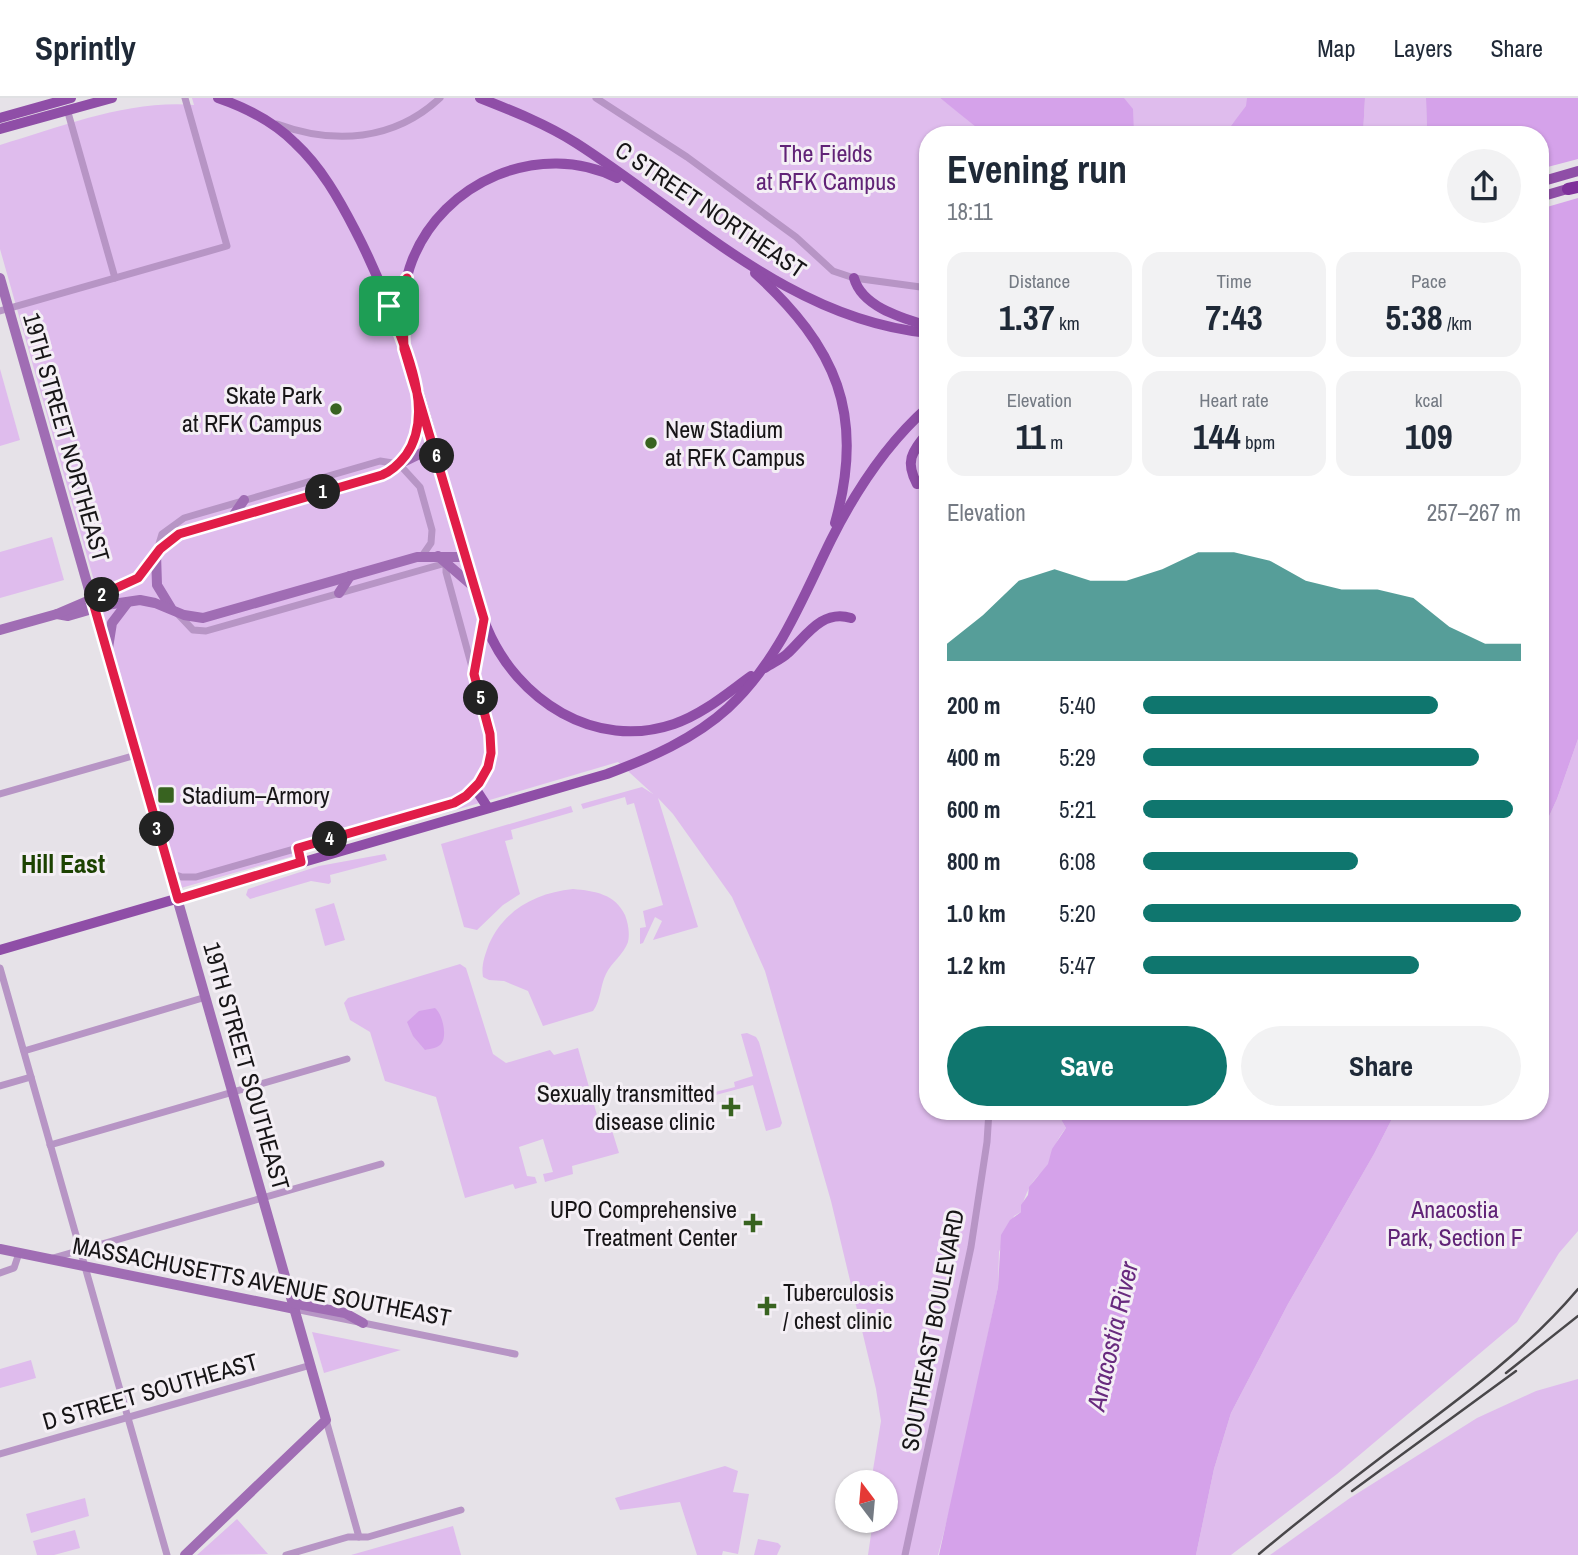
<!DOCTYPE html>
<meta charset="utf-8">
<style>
:root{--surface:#fff;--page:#f2f2f3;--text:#1f2937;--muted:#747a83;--line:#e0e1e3;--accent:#0f766e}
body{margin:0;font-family:"Archivo Narrow",sans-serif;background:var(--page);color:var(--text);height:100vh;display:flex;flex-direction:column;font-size:26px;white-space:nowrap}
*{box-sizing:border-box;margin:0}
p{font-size:23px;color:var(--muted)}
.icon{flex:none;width:38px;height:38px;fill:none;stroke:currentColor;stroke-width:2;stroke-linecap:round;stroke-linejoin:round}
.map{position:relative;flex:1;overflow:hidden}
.panel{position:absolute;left:919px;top:28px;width:630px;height:994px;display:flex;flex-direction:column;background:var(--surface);border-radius:28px;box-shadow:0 2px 5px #0004}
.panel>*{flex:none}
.needle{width:46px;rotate:344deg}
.tools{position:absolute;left:835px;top:1372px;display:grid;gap:14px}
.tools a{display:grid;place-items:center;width:63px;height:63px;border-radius:50%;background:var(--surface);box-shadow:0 2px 5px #0004;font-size:35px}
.pin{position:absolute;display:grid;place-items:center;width:60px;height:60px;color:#fff;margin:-30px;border-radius:14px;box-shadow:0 4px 10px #0006}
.km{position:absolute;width:35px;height:35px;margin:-18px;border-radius:50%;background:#222;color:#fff;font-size:19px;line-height:35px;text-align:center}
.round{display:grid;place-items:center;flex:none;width:74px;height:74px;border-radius:37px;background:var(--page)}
.headline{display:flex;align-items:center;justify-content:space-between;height:119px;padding:0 28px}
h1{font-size:38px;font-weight:800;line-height:52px}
.metrics{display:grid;grid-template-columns:repeat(3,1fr);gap:10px;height:119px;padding:7px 28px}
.metrics div{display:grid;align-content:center;border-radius:18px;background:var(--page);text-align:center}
.metrics b{font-size:35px;font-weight:800}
.metrics small{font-size:19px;font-weight:400}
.metrics p{font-size:19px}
.chart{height:196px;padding:14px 28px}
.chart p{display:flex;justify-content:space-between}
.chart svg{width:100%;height:126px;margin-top:7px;fill:var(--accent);opacity:.7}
.cta{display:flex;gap:14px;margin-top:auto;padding:14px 28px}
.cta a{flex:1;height:80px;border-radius:42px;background:var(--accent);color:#fff;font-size:28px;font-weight:800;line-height:80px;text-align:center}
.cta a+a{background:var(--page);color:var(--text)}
ul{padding:0 28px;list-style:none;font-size:23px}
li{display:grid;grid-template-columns:112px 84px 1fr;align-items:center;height:52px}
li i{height:18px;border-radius:9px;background:var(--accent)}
header{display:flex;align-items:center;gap:42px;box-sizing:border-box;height:98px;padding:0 35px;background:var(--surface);border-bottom:2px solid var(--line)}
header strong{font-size:33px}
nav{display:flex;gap:38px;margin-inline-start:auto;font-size:24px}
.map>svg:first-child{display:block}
.green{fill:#dfbced}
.water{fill:#d5a2ea}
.pier{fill:#e6e2e8}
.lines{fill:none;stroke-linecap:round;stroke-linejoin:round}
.street{stroke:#b795c5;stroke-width:7}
.secondary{stroke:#a06db4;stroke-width:10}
.primary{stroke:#8f4ea7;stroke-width:10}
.highway{stroke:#7f319b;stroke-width:12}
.rail{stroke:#49474a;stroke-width:2.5}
.route-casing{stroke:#fff;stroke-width:14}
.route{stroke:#e11d48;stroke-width:9}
.poi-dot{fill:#386320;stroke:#f4eff5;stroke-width:2.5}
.labels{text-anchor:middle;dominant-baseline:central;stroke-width:6;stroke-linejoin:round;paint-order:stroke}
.park-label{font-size:24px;fill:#612377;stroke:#f4eff5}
.street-label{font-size:24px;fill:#171517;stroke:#f4eff5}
.poi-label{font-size:24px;fill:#171517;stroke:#f4eff5;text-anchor:end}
.neighbourhood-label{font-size:26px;font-weight:bold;fill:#1c4201;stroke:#f4eff5}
.water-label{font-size:26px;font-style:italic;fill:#682a7e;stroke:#f4eff5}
</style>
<header>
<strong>Sprintly</strong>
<nav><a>Map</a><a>Layers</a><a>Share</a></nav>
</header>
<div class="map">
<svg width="1578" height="1457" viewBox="0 0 1578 1457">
<rect width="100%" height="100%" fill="#e6e2e8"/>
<g class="green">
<path d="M192,0H940L957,13L1025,37H928V1013H1056L1066,1030C1056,1042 1053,1052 1049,1066C1047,1071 1041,1075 1037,1079C1029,1087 1023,1102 1021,1114L1014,1118L999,1154L998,1189L956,1387L938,1457H868L873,1423H886V1384H871L881,1323L876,1291L831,1103L765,873L732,799L673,716L658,700L698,829L653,842L662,823L655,819L643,845L640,846V830L646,829L643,813L663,807L634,705L627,707L625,699L583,711L581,706L642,689L653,696L618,664L459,711L181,790L0,151V47C64,28 127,2 194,7Z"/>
<path d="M1035,0H1255L1228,31L1227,37H1078Z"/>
<path d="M1365,0H1426L1427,37H1363Z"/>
<path d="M0,271L20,342L0,348Z"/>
<path d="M52,439L64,482L0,500V454Z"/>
<path d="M1578,641V1133L1559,1155L1517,1224L1337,1376L1231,1457H1196L1214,1371L1231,1315L1288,1206L1374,1056L1396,1013H1540V738L1557,701Z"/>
<path d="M571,708L573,714L511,732L513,741L505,743L520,796L503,807L477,832L464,829L441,746Z"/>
<path d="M385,756L387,762L330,777L331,784L329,786L311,783L250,801L246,797L248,791L319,768Z"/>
<path d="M573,791C595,793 615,796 625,817C628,825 630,835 628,844C624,856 611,865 606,876C600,888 601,902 593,913L543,928L528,893L504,883L489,882L483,879C481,867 485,857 489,846C505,811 536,795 573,791Z"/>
<path d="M334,805L345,842L325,848L315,811Z"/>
<path d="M460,866L466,870L493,956L506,965L550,952L554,957L578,950L600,1028L610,1026L619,1055L572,1068L573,1076L545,1084L543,1076L553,1074L543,1041L519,1049L527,1078L535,1079L537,1085L515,1091L513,1086L465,1100L436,999L385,983L370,934L350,922L344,905L348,900Z"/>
<path d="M747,935L756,939L759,944L782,1025L780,1029L766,1033L753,987L701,1001L699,998L735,989L734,984L753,978L741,936Z"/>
<path d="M312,1234L401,1252L324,1275Z"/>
<path d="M31,1262L36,1280L0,1290V1271Z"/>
<path d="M1578,1281V1457H1270L1350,1400L1477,1320L1536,1293Z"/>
<path d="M725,1368L738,1373L733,1394L749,1396L738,1456L723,1453L722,1457H697L680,1404L620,1412L615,1400Z"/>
<path d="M85,1400L89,1418L31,1435L26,1416Z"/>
<path d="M237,1421L268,1456L197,1457Z"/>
<path d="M453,1428L461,1457H351Z"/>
<path d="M75,1432L80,1450L54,1457H37L33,1443Z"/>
<path d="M758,1441L778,1445L781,1448L777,1457H754Z"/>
</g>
<g class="water">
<path d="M940,0H1124L1133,11L1134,37H986Z"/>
<path d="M1247,0H1365L1363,37H1224L1246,8Z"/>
<path d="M1426,0H1578V641L1557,701L1540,738V37H1427Z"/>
<path d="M435,910C442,915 448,938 441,946C438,950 429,951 425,952L413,938L407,924L419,913Z"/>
<path d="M1056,1013H1396L1374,1056L1288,1206L1231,1315L1214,1371L1196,1457H939L998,1189L1001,1137L1010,1122L1021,1114V1107L1028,1097L1029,1089L1048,1066L1052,1051L1066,1030Z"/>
</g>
<path class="pier" d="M1578,61V100L1540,111V71Z"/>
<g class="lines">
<g class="street">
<path d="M596,0L687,59L796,139L833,173L854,180L928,190"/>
<path d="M67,11L115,180"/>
<path d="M277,26C334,47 394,43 440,0"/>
<path d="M0,213L227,148L185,0"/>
<path d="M156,456L162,436L184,420L380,363L399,366L420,389L432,432L431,445L422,458"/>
<path d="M0,696L136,657"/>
<path d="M170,775L182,779H196L449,707C482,693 497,663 488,628L446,474V465L206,533L193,532L176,514"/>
<path d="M0,870L167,1457"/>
<path d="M24,953L206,899"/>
<path d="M0,988L31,979"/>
<path d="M50,1047L347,961"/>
<path d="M53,1160L381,1066"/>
<path d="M0,1175L14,1170L19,1155"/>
<path d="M295,1211L515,1256"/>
<path d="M326,1322L359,1439"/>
<path d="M0,1356L311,1267"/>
<path d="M286,1457L348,1439H368L461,1412"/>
<path d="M905,1457L971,1149L987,1044L989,1013"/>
</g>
<g class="secondary">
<path d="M0,180L326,1322L185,1457"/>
<path d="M399,366L434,349"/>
<path d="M231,421L244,402"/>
<path d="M156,456L157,487L171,510"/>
<path d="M438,458L475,490"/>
<path d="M339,495L350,478"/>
<path d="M57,516L68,518L106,507L140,502L155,505L184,517L203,520L417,459H466"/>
<path d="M0,532L57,516L134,483C156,466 156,446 186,434L386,376C412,359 419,333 420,304"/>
<path d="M108,550L112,525L128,504"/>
<path d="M0,1151L295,1211"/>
<path d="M293,1205L345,1215L363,1225"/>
</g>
<g class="primary">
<path d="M218,0C247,10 273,23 295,45C321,69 339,101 355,132C420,257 443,398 487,530C517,602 595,653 674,626C703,616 726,596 751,578"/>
<path d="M480,0C513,13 546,26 576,45C687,116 790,222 928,235"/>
<path d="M0,20L71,0"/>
<path d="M0,31L112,0"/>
<path d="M1540,84L1578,73"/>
<path d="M1540,99L1574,89"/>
<path d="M755,175C836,249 866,316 835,425"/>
<path d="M854,180C862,209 902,220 928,228"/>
<path d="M403,237C402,213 403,186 412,163C442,84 540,41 617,80"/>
<path d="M917,386C904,362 913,353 928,334"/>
<path d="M765,570C772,565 782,561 788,555C806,538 822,511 851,520"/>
<path d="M474,576L484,523"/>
<path d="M475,690L488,710"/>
<path d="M0,852L607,676C650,660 694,641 728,610C778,564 802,501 831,442C856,392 886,346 928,309"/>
</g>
<path class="highway" d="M1568,91L1578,89"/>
<g class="rail">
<path d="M1506,1275L1578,1218"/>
<path d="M1352,1393L1516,1273"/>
<path d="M1259,1456C1301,1421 1344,1387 1388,1354C1455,1304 1524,1255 1578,1191"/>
</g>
</g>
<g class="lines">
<g class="route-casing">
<path id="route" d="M389,208C405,250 436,315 406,357C399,366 392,373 382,377L179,436L160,451L138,480L92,501L178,801L301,764L298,750L454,705L466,698L479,685L488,669L491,655L490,636L474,576L484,521L404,251L403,217L407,180L389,208"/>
</g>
<use href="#route" class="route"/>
</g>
<g class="poi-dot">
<circle cx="336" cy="311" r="7"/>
<circle cx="651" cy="345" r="7"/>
<rect x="157" y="688" width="18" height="18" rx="3.5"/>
<path d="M727.5 998.5h7v7h7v7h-7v7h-7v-7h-7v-7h7z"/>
<path d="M749.5 1114.5h7v7h7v7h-7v7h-7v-7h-7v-7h7z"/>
<path d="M763.5 1197.5h7v7h7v7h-7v7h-7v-7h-7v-7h7z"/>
</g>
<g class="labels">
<g class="park-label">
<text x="826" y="55">The Fields<tspan x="826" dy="28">at RFK Campus</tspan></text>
<text x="1455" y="1111">Anacostia<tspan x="1455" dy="28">Park, Section F</tspan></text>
</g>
<g class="street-label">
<text transform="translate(711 111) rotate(34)">C STREET NORTHEAST</text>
<text transform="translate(67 339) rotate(74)">19TH STREET NORTHEAST</text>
<text transform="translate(247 968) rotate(74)">19TH STREET SOUTHEAST</text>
<text transform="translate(262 1183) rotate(11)">MASSACHUSETTS AVENUE SOUTHEAST</text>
<text transform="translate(932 1232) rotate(-79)">SOUTHEAST BOULEVARD</text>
<text transform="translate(150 1293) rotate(-16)">D STREET SOUTHEAST</text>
</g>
<g class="poi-label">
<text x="322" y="297">Skate Park<tspan x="322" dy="28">at RFK Campus</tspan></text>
<text x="665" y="331" text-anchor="start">New Stadium<tspan x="665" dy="28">at RFK Campus</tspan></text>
<text x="182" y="697" text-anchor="start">Stadium–Armory</text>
<text x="715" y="995">Sexually transmitted<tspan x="715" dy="28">disease clinic</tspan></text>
<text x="737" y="1111">UPO Comprehensive<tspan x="737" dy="28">Treatment Center</tspan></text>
<text x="783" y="1194" text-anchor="start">Tuberculosis<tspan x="783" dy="28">/ chest clinic</tspan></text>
</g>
<g class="neighbourhood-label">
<text x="63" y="765">Hill East</text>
</g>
<g class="water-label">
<text transform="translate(1112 1238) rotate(-77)">Anacostia River</text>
</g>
</g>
</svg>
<div class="tools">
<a><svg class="needle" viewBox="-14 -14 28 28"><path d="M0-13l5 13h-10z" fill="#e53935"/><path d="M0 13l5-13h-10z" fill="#747a83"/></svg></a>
</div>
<div class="pin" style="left:389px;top:208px;background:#1e9e55"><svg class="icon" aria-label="arrive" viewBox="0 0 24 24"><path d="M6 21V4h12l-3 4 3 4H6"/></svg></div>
<b class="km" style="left:323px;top:394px">1</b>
<b class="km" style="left:102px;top:497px">2</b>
<b class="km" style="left:157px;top:731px">3</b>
<b class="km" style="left:330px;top:741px">4</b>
<b class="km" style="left:481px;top:600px">5</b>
<b class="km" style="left:437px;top:358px">6</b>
<section class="panel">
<div class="headline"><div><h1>Evening run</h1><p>18:11</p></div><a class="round"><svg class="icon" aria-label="share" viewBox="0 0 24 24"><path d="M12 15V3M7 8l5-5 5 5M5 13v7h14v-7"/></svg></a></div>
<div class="metrics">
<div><p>Distance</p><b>1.37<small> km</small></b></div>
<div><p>Time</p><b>7:43</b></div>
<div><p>Pace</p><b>5:38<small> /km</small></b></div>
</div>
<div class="metrics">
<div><p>Elevation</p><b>11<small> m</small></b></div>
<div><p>Heart rate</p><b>144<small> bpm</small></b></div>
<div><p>kcal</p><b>109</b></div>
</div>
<div class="chart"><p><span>Elevation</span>257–267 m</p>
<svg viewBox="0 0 160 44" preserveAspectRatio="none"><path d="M0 44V38L10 28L20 16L30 12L40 16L50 16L60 12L70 6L80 6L90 9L100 16L110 19L120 19L130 22L140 32L150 38L160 38V44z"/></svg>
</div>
<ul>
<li><b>200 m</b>5:40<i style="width:78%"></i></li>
<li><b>400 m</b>5:29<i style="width:89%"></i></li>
<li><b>600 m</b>5:21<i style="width:98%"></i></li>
<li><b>800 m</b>6:08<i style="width:57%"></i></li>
<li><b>1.0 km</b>5:20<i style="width:100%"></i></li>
<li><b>1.2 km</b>5:47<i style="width:73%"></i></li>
</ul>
<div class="cta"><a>Save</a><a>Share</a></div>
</section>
</div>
